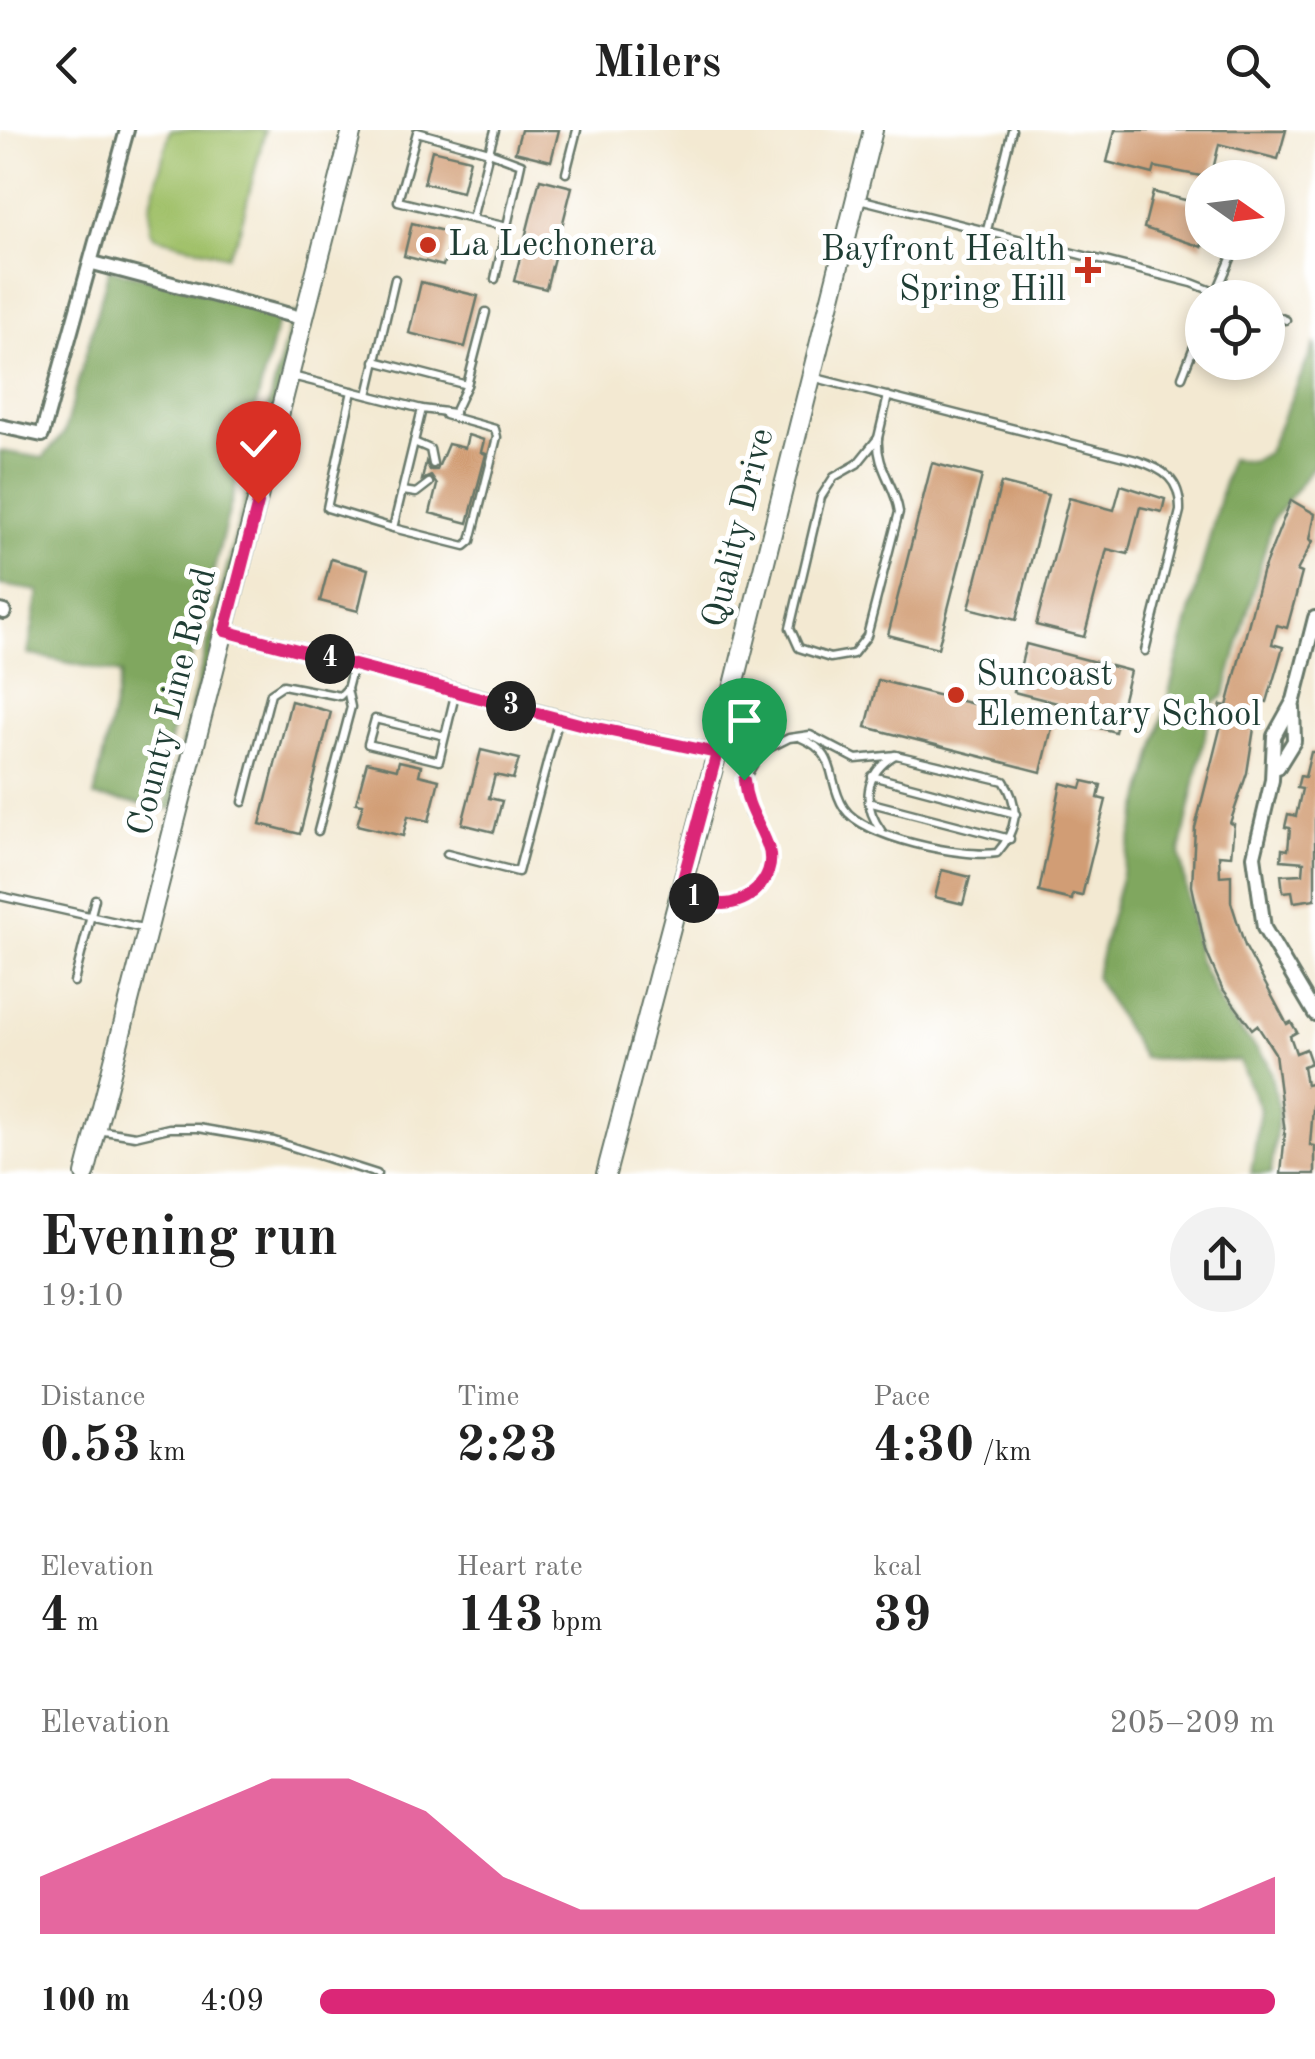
<!DOCTYPE html>
<meta charset="utf-8">
<style>
:root{--surface:#fff;--page:#f2f2f2;--text:#222;--muted:#767676;--accent:#db2777}
body{margin:0;font-family:"Old Standard TT",serif;background:var(--page);color:var(--text);height:100vh;display:flex;flex-direction:column;font-size:38px;white-space:nowrap}
*{box-sizing:border-box;margin:0}
p{font-size:32px;color:var(--muted)}
.icon{flex:none;width:55px;height:55px;fill:none;stroke:currentColor;stroke-width:2;stroke-linecap:round;stroke-linejoin:round}
.map{position:relative;height:1044px;overflow:hidden}
.drawer{display:flex;flex-direction:column;background:var(--surface);flex:1}
.drawer>*{flex:none}
.needle{width:65px;rotate:104deg}
.controls{position:absolute;left:1185px;top:30px;display:grid;gap:20px}
.controls a{display:grid;place-items:center;width:100px;height:100px;border-radius:50%;background:var(--surface);box-shadow:0 5px 15px #0003;font-size:50px}
.pin{position:absolute;display:grid;place-items:center;width:85px;height:85px;color:#fff;margin:-102px -42px;border-radius:50% 50% 50% 0;rotate:-45deg;box-shadow:0 0 10px #0007}
.pin .icon{rotate:45deg}
.km{position:absolute;width:50px;height:50px;margin:-25px;border-radius:50%;background:#222;color:#fff;font-size:28px;line-height:50px;text-align:center}
.round{display:grid;place-items:center;flex:none;width:105px;height:105px;border-radius:52px;background:var(--page)}
.summary{display:flex;align-items:center;justify-content:space-between;height:170px;padding:0 40px}
h1{font-size:55px;font-weight:700;line-height:75px}
.metrics{display:grid;grid-template-columns:repeat(3,1fr);gap:15px;height:170px;padding:10px 40px}
.metrics div{display:grid;align-content:center}
.metrics b{font-size:50px;font-weight:700}
.metrics small{font-size:28px;font-weight:400}
.metrics p{font-size:28px}
.chart{height:280px;padding:20px 40px}
.chart p{display:flex;justify-content:space-between}
.chart svg{width:100%;height:180px;margin-top:10px;fill:var(--accent);opacity:.7}
ul{padding:0 40px;list-style:none;font-size:32px}
li{display:grid;grid-template-columns:160px 120px 1fr;align-items:center;height:75px}
li i{height:25px;border-radius:12px;background:var(--accent)}
header{display:flex;justify-content:space-between;align-items:center;height:130px;padding:0 40px;background:var(--surface);font-size:45px;font-weight:700}
.map>svg:first-child{display:block}
.green{fill:#a1c16a;stroke:#607f4f;stroke-width:2.5}
.forest{fill:#80a75e;stroke:#507249;stroke-width:2.5}
.building{fill:#d19d74}
.lines{fill:none;stroke-linecap:round;stroke-linejoin:round}
.lane-casing{stroke:#69796b;stroke-width:11}
.street-casing{stroke:#69796b;stroke-width:18}
.secondary-casing{stroke:#69796b;stroke-width:22}
.lane{stroke:#fff;stroke-width:6}
.street{stroke:#fff;stroke-width:12}
.secondary{stroke:#fff;stroke-width:18}
.route-casing{stroke:#fff;stroke-width:20}
.route{stroke:#db2777;stroke-width:12}
.poi-dot{fill:#c8321e;stroke:#fff;stroke-width:4}
.labels{text-anchor:middle;dominant-baseline:central;stroke-width:10;stroke-linejoin:round;paint-order:stroke}
.poi-label{font-size:35px;fill:#1f3d34;stroke:#fff;text-anchor:start}
.street-label{font-size:35px;fill:#1f3d34;stroke:#fff}
</style>
<header><svg class="icon" aria-label="back" viewBox="0 0 24 24"><path d="M15 5l-7 7 7 7"/></svg>Milers<svg class="icon" aria-label="search" viewBox="0 0 24 24"><circle cx="10" cy="10" r="6"/><path d="M15 15l6 6"/></svg></header>
<div class="map">
<svg width="1315" height="1044" viewBox="0 0 1315 1044">
<rect width="100%" height="100%" fill="#fff"/>
<filter id="ink" filterUnits="userSpaceOnUse"><feTurbulence type="fractalNoise" baseFrequency=".01" numOctaves="2"/><feDisplacementMap in="SourceGraphic" scale="20" xChannelSelector="R" yChannelSelector="G"/><feConvolveMatrix kernelMatrix="1 2 1 2 8 2 1 2 1" color-interpolation-filters="sRGB"/></filter>
<filter id="wash" filterUnits="userSpaceOnUse"><feTurbulence type="fractalNoise" baseFrequency=".0048" numOctaves="4" result="noise"/><feDisplacementMap in="SourceGraphic" scale="40" xChannelSelector="R" yChannelSelector="G"/><feGaussianBlur stdDeviation="2.25" result="paint"/><feColorMatrix in="noise" values="0 0 0 0 0 0 0 0 0 0 0 0 0 0 0 0 0 1.4 0 .05"/><feComposite in="paint" operator="in"/></filter>
<g filter="url(#wash)">
<rect width="100%" height="100%" fill="#f3e9d2"/>
<path class="green" d="M170,0H265L239,103L227,126L155,107L150,101V77Z"/>
<g class="forest">
<path d="M109,139L281,179L153,676L94,667L121,544L28,524L39,461L0,455V321L43,328L64,303Z"/>
<path d="M293,182L299,184L172,679L165,678Z"/>
<path d="M1315,213V334L1273,390L1224,566L1213,574L1208,591L1180,723L1199,831L1226,884L1268,932L1279,980L1271,1044H1251L1260,979L1239,931L1143,928L1095,847L1230,329L1251,332L1268,322Z"/>
</g>
<g id="blocks">
<g class="building">
<path d="M521,0H559L551,31L515,22Z"/>
<path d="M1115,0H1286L1278,29L1219,14L1211,48L1155,37L1153,44L1107,32Z"/>
<path d="M432,20L470,29L462,62L424,53Z"/>
<path d="M540,49L572,57L546,159L514,151Z"/>
<path d="M1153,62L1197,73L1194,85L1202,87V117L1144,98Z"/>
<path d="M412,93L451,103L443,136L404,126Z"/>
<path d="M421,152L478,166L465,217L409,203Z"/>
<path d="M468,305L484,310L481,322L486,324L468,393L430,383L437,355L431,346L422,350L426,332L430,340H437L448,314L465,318Z"/>
<path d="M932,333L982,346L938,518L888,505Z"/>
<path d="M1001,353L1048,365L1016,490L969,478Z"/>
<path d="M1121,355L1165,369L1162,382L1140,377L1128,424L1107,419L1084,507L1036,495L1069,368L1114,380Z"/>
<path d="M1291,370L1315,384L1310,410L1313,411L1297,441L1302,443L1287,498L1277,495L1272,514L1283,517L1267,572L1258,569L1252,591L1255,592L1247,643L1230,693L1234,694L1231,726L1219,725L1220,746L1231,745V772L1245,816L1287,894L1291,892L1297,902L1290,906L1296,923L1306,919L1311,933L1303,936L1306,955L1315,953L1310,1015L1315,1016V1044H1281L1285,1003L1275,923L1257,895L1252,899L1222,858L1206,821L1192,756L1195,698L1221,595L1215,593L1221,575L1227,576L1262,443Z"/>
<path d="M331,429L368,439L358,481L320,471Z"/>
<path d="M1026,514L1130,541L1115,602L1061,588L1065,575L1014,562Z"/>
<path d="M878,550L1053,594L1041,642L866,597Z"/>
<path d="M291,571L331,582L300,704L260,694Z"/>
<path d="M481,620L519,629L513,649L495,645L489,668L502,671L494,702L462,694Z"/>
<path d="M1311,622H1315V769L1294,772L1292,761L1283,762L1281,745L1303,744L1304,732L1281,730L1282,719L1288,720L1290,698L1285,697L1288,684L1296,686L1302,659L1297,658L1300,646L1305,647Z"/>
<path d="M399,631L421,636L419,645L439,650L429,691L408,686L403,706L357,695L363,674L356,673L367,632L397,639Z"/>
<path d="M1083,651L1101,655L1098,668L1106,670L1082,766L1073,764L1072,770L1039,762L1061,653L1081,658Z"/>
<path d="M942,740L970,747L963,774L935,767Z"/>
</g>
</g>
</g>
<g filter="url(#ink)">
<use href="#blocks" fill-opacity="0" stroke="#69796b" stroke-width="2.5"/>
<g class="lines">
<g class="lane-casing">
<g id="lane">
<path d="M495,0L489,22L417,2L398,71L472,89L489,22L521,34L495,149"/>
<path d="M566,43L577,0"/>
<path d="M859,69L1192,153L1230,168"/>
<path d="M472,89L508,97"/>
<path d="M986,104L1012,0"/>
<path d="M1214,168L1238,112"/>
<path d="M1268,183L1286,190"/>
<path d="M375,231L467,255L454,283L422,279"/>
<path d="M292,246L422,279L393,398L327,378L352,261"/>
<path d="M812,247L1136,330C1164,339 1181,350 1180,381L1145,521"/>
<path d="M1182,247L1202,196"/>
<path d="M467,255L486,182"/>
<path d="M368,265L395,149"/>
<path d="M878,308C876,338 895,354 899,382L867,506L853,524L830,528L799,518L790,498L821,367L834,347L857,334Z"/>
<path d="M878,308L888,266"/>
<path d="M414,312L430,319L433,334"/>
<path d="M403,361L416,363L429,353"/>
<path d="M393,398L465,416L471,411L497,307L495,299L445,285"/>
<path d="M445,606L375,589L368,614L439,631L456,561"/>
<path d="M872,646L1016,684"/>
<path d="M243,672L271,563L283,555L340,566L347,559L353,536"/>
<path d="M868,672L1010,709"/>
<path d="M318,701L351,577L347,559"/>
<path d="M882,702C861,673 864,644 895,625"/>
<path d="M447,724L518,742L559,588"/>
<path d="M682,764L731,773L753,763L766,749L770,734L767,714L749,684L744,650L761,622L789,608L810,605L856,629L896,625L1004,651C1021,678 1017,700 997,723C963,728 863,708 844,678C826,650 840,624 801,608"/>
<path d="M0,766L147,799"/>
<path d="M74,852L95,769"/>
<path d="M98,1000L135,1006L169,998H198L274,1011L377,1044"/>
</g>
</g>
<g class="street-casing">
<g id="street">
<path d="M93,133L305,189"/>
<path d="M0,296L42,305L127,0"/>
<path d="M0,481L4,482"/>
<path d="M1315,488L1294,570L1274,606L1272,650L1254,726L1264,798L1315,884"/>
<path d="M225,501L587,595L717,623"/>
<path d="M1278,637L1294,611L1293,577"/>
</g>
</g>
<g class="secondary-casing">
<g id="secondary">
<path d="M85,1044L352,0"/>
<path d="M606,1044L717,623L873,0"/>
</g>
</g>
<use href="#lane" class="lane"/>
<use href="#street" class="street"/>
<use href="#secondary" class="secondary"/>
</g>
</g>
<g class="lines" filter="url(#ink)">
<g class="route-casing">
<path id="route" d="M258,373L225,501L587,596L717,623L679,764C694,768 716,777 732,773C758,767 778,740 767,714C758,690 746,677 744,650"/>
</g>
<use href="#route" class="route"/>
</g>
<g class="poi-dot">
<circle cx="428" cy="115" r="10"/>
<path d="M1083 125h10v10h10v10h-10v10h-10v-10h-10v-10h10z"/>
<circle cx="956" cy="565" r="10"/>
</g>
<g class="labels">
<g class="poi-label">
<text x="448" y="115">La Lechonera</text>
<text x="1066" y="120" text-anchor="end">Bayfront Health<tspan x="1066" dy="40">Spring Hill</tspan></text>
<text x="976" y="545">Suncoast<tspan x="976" dy="40">Elementary School</tspan></text>
</g>
<g class="street-label">
<text transform="translate(739 398) rotate(-76)">Quality Drive</text>
<text transform="translate(173 572) rotate(-76)">County Line Road</text>
</g>
</g>
</svg>
<div class="controls">
<a><svg class="needle" viewBox="-14 -14 28 28"><path d="M0-13l5 13h-10z" fill="#e53935"/><path d="M0 13l5-13h-10z" fill="#767676"/></svg></a>
<a><svg class="icon" aria-label="locate" viewBox="0 0 24 24"><circle cx="12" cy="12" r="6"/><path d="M12 2v4M12 18v4M2 12h4M18 12h4"/></svg></a>
</div>
<div class="pin" style="left:744px;top:650px;background:#1e9e55"><svg class="icon" aria-label="arrive" viewBox="0 0 24 24"><path d="M6 21V4h12l-3 4 3 4H6"/></svg></div>
<div class="pin" style="left:258px;top:373px;background:#d93025"><svg class="icon" aria-label="check" viewBox="0 0 24 24"><path d="M5 12l5 5 9-10"/></svg></div>
<b class="km" style="left:694px;top:768px">1</b>
<b class="km" style="left:511px;top:576px">3</b>
<b class="km" style="left:330px;top:529px">4</b>
</div>
<section class="drawer">
<div class="summary"><div><h1>Evening run</h1><p>19:10</p></div><a class="round"><svg class="icon" aria-label="share" viewBox="0 0 24 24"><path d="M12 15V3M7 8l5-5 5 5M5 13v7h14v-7"/></svg></a></div>
<div class="metrics">
<div><p>Distance</p><b>0.53<small> km</small></b></div>
<div><p>Time</p><b>2:23</b></div>
<div><p>Pace</p><b>4:30<small> /km</small></b></div>
</div>
<div class="metrics">
<div><p>Elevation</p><b>4<small> m</small></b></div>
<div><p>Heart rate</p><b>143<small> bpm</small></b></div>
<div><p>kcal</p><b>39</b></div>
</div>
<div class="chart"><p><span>Elevation</span>205–209 m</p>
<svg viewBox="0 0 160 44" preserveAspectRatio="none"><path d="M0 44V30L10 22L20 14L30 6L40 6L50 14L60 30L70 38L80 38L90 38L100 38L110 38L120 38L130 38L140 38L150 38L160 30V44z"/></svg>
</div>
<ul>
<li><b>100 m</b>4:09<i style="width:100%"></i></li>
</ul>
</section>
